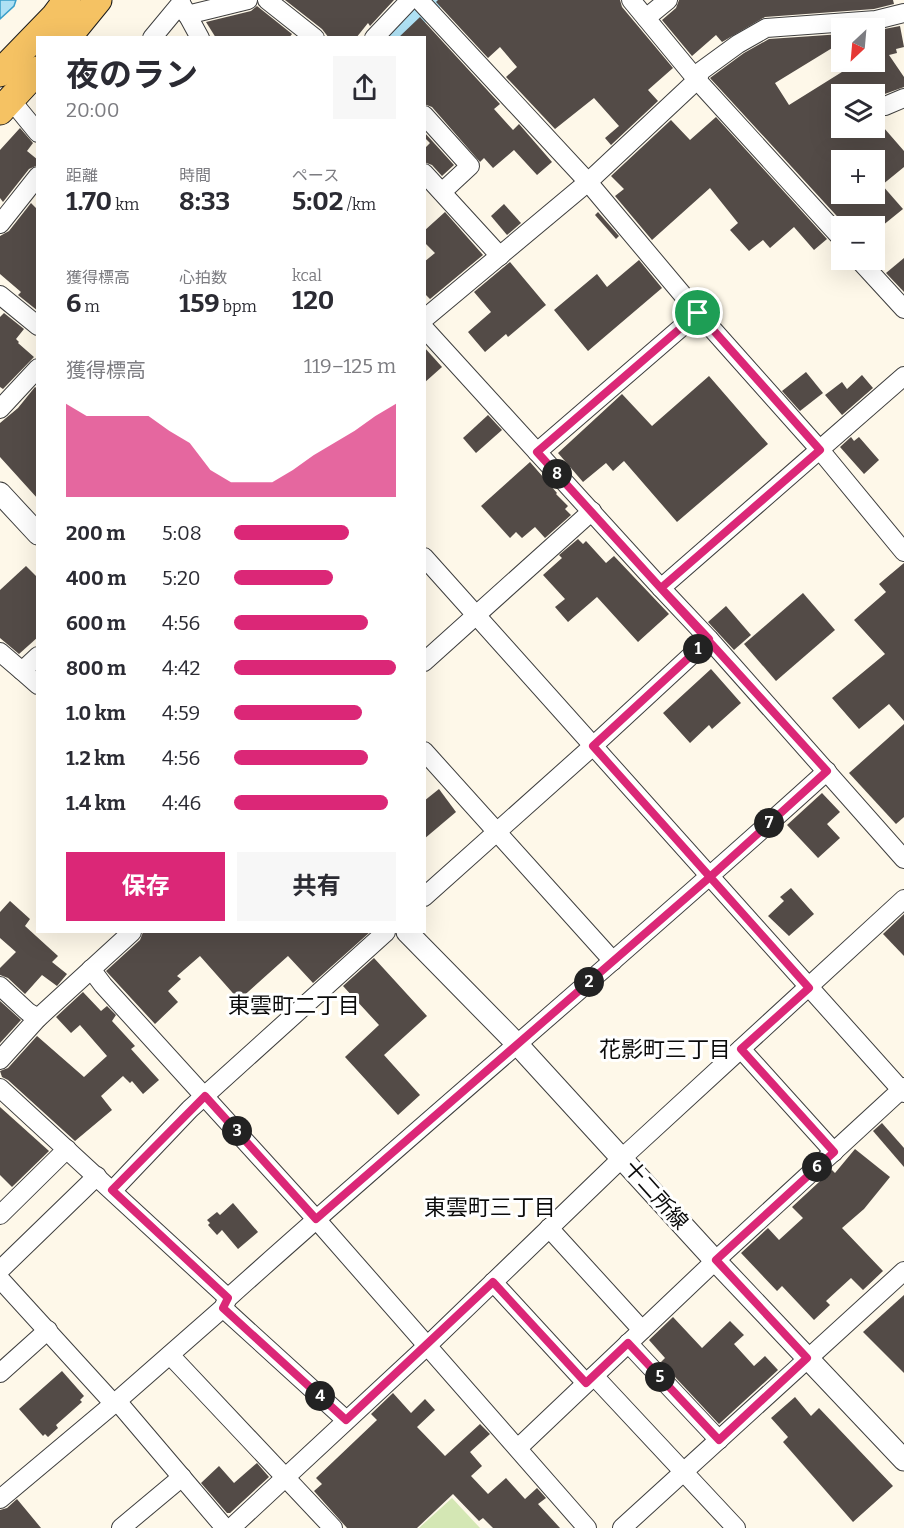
<!DOCTYPE html>
<html lang="ja">
<meta charset="utf-8">
<style>
:root{--surface:#fff;--page:#f7f7f7;--text:#2b2b33;--muted:#7c7c81;--accent:#db2777}
body{margin:0;font-family:Bitter,"Noto Sans JP",serif;background:var(--page);color:var(--text);height:100vh;display:flex;flex-direction:column;font-size:22px;white-space:nowrap}
*{box-sizing:border-box;margin:0}
p{font-size:20px;color:var(--muted)}
.icon{flex:none;width:33px;height:33px;fill:none;stroke:currentColor;stroke-width:2;stroke-linecap:round;stroke-linejoin:round}
.map{position:relative;flex:1;overflow:hidden}
.side{position:absolute;left:36px;top:36px;width:390px;height:897px;display:flex;flex-direction:column;background:var(--surface);border-radius:0px;box-shadow:0 6px 24px #0002}
.side>*{flex:none}
.needle{width:39px;rotate:206deg}
.tools{position:absolute;left:831px;top:18px;display:grid;gap:12px}
.tools a{display:grid;place-items:center;width:54px;height:54px;border-radius:0px;background:var(--surface);box-shadow:0 6px 24px #0002;font-size:30px}
.pin{position:absolute;display:grid;place-items:center;width:51px;height:51px;color:#fff;margin:-26px;border:3px solid #fff;border-radius:50%;box-shadow:0 2px 6px #0007}
.km{position:absolute;width:30px;height:30px;margin:-15px;border-radius:50%;background:#222;color:#fff;font-size:16px;line-height:30px;text-align:center}
.round{display:grid;place-items:center;flex:none;width:63px;height:63px;border-radius:0px;background:var(--page)}
.headline{display:flex;align-items:center;justify-content:space-between;height:102px;padding:0 30px}
h1{font-size:33px;font-weight:700;line-height:45px}
.stats{display:grid;grid-template-columns:repeat(3,1fr);gap:9px;height:102px;padding:6px 30px}
.stats div{display:grid;align-content:center}
.stats b{font-size:26px;font-weight:700}
.stats small{font-size:16px;font-weight:400}
.stats p{font-size:16px}
.chart{height:168px;padding:12px 30px}
.chart p{display:flex;justify-content:space-between}
.chart svg{width:100%;height:108px;margin-top:6px;fill:var(--accent);opacity:.7}
.cta{display:flex;gap:12px;margin-top:auto;padding:12px 30px}
.cta a{flex:1;height:69px;border-radius:0px;background:var(--accent);color:#fff;font-size:24px;font-weight:700;line-height:69px;text-align:center}
.cta a+a{background:var(--page);color:var(--text)}
ul{padding:0 30px;list-style:none;font-size:20px}
li{display:grid;grid-template-columns:96px 72px 1fr;align-items:center;height:45px}
li i{height:15px;border-radius:8px;background:var(--accent)}
.map>svg:first-child{display:block}
.green{fill:#d4e7b4}
.water{fill:#afe1f4;stroke:#399ec9;stroke-width:1.5}
.lines{fill:none;stroke-linecap:round;stroke-linejoin:round}
.river{stroke:#afe1f4;stroke-width:28}
.building{fill:#534b47;fill-rule:evenodd}
.minor-casing{stroke:#3e3e3e;stroke-width:20}
.tertiary-casing{stroke:#3e3e3e;stroke-width:23}
.primary-casing{stroke:#1c1c1c;stroke-width:29}
.minor{stroke:#fff;stroke-width:18}
.tertiary{stroke:#fff;stroke-width:21}
.primary{stroke:#f5c263;stroke-width:27}
.route-casing{stroke:#fff;stroke-width:12}
.route{stroke:#db2777;stroke-width:8}
.labels{text-anchor:middle;dominant-baseline:central;stroke-width:6;stroke-linejoin:round;paint-order:stroke}
.street-label{font-size:21px;fill:#0b0b0b;stroke:#fff}
.neighbourhood-label{font-size:22px;fill:#0b0b0b;stroke:#fff}
</style>
<div class="map">
<svg width="904" height="1528" viewBox="0 0 904 1528">
<rect width="100%" height="100%" fill="#fef8e9"/>
<path class="green" d="M452,1498L480,1528H419Z"/>
<path class="water" d="M0,0H16L14,6L0,19Z"/>
<g class="lines">
<path class="river" d="M390,38L428,0"/>
</g>
<g class="building">
<path d="M285,0H394L370,26L368,23L356,38H329L322,29Z"/>
<path d="M438,0H620L622,7L673,68L648,90L658,101L611,145L605,138L619,126L594,98L555,129L506,77L517,67L500,47L488,58L436,2Z"/>
<path d="M679,0H893L894,4L874,9L765,17L722,42L716,35L692,56L662,20L676,8Z"/>
<path d="M257,6L292,34L289,38H216L206,22L251,11Z"/>
<path d="M420,17L500,104L494,109L513,130L519,124L552,162L537,175L514,150L493,168L484,158L480,162L432,107L424,104V38H398Z"/>
<path d="M900,26L904,47L896,49L897,53L889,55L904,77V87L882,95L842,94V128H884L904,151V167L882,185L903,209L882,226H846L710,78L744,53L769,39L842,34V42L775,83L789,105L858,62H874V31ZM842,160H874V194H842Z"/>
<path d="M716,117L827,239L814,250L794,227L770,248L763,240L749,251L730,230L738,223L710,188L652,240L615,196L624,189L611,176L671,120L690,140Z"/>
<path d="M20,128L33,143L27,151L38,160V165L29,169L3,202L0,198V150Z"/>
<path d="M424,132L454,165L442,176L432,165L424,162V149L430,143L424,137Z"/>
<path d="M31,203L38,210V311L18,295L21,292L0,274V236L9,231Z"/>
<path d="M504,204L521,223L507,235L491,216Z"/>
<path d="M445,212L483,255L430,299L424,293V262L435,253L424,242V231Z"/>
<path d="M598,212L619,236L616,239L595,215Z"/>
<path d="M904,258V292L886,273Z"/>
<path d="M639,260L662,288L588,351L554,310L597,274L607,287Z"/>
<path d="M510,262L546,305L508,337L506,334L485,352L468,332L491,312L474,292Z"/>
<path d="M4,313L24,329L16,339L19,342L18,343L34,357L3,389L0,387V317Z"/>
<path d="M424,347L442,367L424,383Z"/>
<path d="M806,372L823,393L800,411L782,391Z"/>
<path d="M862,375L873,388L842,415L825,395L842,382L847,389Z"/>
<path d="M709,376L768,444L677,522L624,461L613,471L606,463L583,482L558,453L622,394L652,426Z"/>
<path d="M35,387L38,389V499L0,457V423L18,408Z"/>
<path d="M488,415L502,430L476,453L463,438Z"/>
<path d="M851,437L854,441L859,437L879,460L864,474L840,447Z"/>
<path d="M530,462L557,493L556,494L568,506L565,509L571,515L545,538L535,527L522,538L516,532L510,538L481,506Z"/>
<path d="M578,539L583,544L586,541L606,563L614,556L669,614L638,642L597,597L568,622L555,607L565,599L543,575L562,558L559,555Z"/>
<path d="M904,563V721L889,704L859,729L832,698L885,654L854,620L886,592L879,584Z"/>
<path d="M26,566L38,578V637L19,654L0,638V590Z"/>
<path d="M803,593L835,630L776,681L744,644Z"/>
<path d="M726,606L751,635L734,650L708,622Z"/>
<path d="M711,669L741,703L712,729L709,725L690,743L663,713Z"/>
<path d="M904,724V817L896,824L849,773Z"/>
<path d="M439,789L456,812L424,839V801Z"/>
<path d="M822,793L840,812L827,824L840,838L818,858L787,825Z"/>
<path d="M791,888L814,914L789,936L768,916L784,901L780,897Z"/>
<path d="M10,901L30,919L25,926L58,956L52,962L67,974L57,986L42,975L25,994L8,978L0,975V968L16,952L0,938V912Z"/>
<path d="M904,914V956L883,934Z"/>
<path d="M143,932H370L313,983L288,956L239,1000L200,956L177,976L181,979L168,991L178,1002L155,1024L106,971L140,940Z"/>
<path d="M374,958L427,1016L384,1055L420,1095L398,1115L345,1057L379,1025L343,986Z"/>
<path d="M83,992L101,1011L107,1006L116,1015L112,1021L135,1046L131,1049L159,1080L143,1094L132,1081L130,1083L123,1076L101,1096L112,1110L75,1141L8,1080L2,1077L0,1071L8,1068L37,1036L84,1077L107,1056L80,1025L71,1033L56,1017Z"/>
<path d="M0,1001L21,1020L0,1043Z"/>
<path d="M0,1107L49,1151L12,1187L0,1175Z"/>
<path d="M882,1123L904,1148V1167L873,1131Z"/>
<path d="M855,1149L890,1177L864,1209L842,1228L883,1271L863,1290L851,1278L826,1301L830,1305L814,1320L782,1286L777,1291L741,1253L768,1228L779,1240L803,1218L792,1207L832,1170L835,1173Z"/>
<path d="M233,1203L258,1232L238,1249L222,1230L217,1235L208,1225L210,1223L207,1220L217,1212L220,1215Z"/>
<path d="M904,1295V1373L863,1332Z"/>
<path d="M673,1317L702,1348L730,1321L744,1335L734,1344L754,1366L765,1356L778,1370L719,1424L661,1362L665,1358L649,1340Z"/>
<path d="M62,1371L84,1396L80,1400L82,1402L56,1425L58,1428L48,1437L45,1434L43,1436L19,1409Z"/>
<path d="M393,1393L411,1413L425,1399L435,1410L417,1427L445,1456L480,1424L490,1434L470,1452L482,1466L471,1476L488,1494L506,1478L525,1499L537,1488L546,1498L538,1504L560,1528H493L483,1518L479,1521L453,1494L417,1528H347L314,1491L322,1484L316,1478L377,1420L371,1414Z"/>
<path d="M795,1397L811,1416L819,1408L893,1486L853,1522L783,1442L788,1437L771,1418Z"/>
<path d="M257,1463L269,1477L230,1513H227L201,1483L219,1466L234,1483Z"/>
<path d="M17,1499L41,1528H0V1510L7,1508Z"/>
</g>
<g class="lines">
<g class="minor-casing">
<g id="minor">
<path d="M267,0L315,38"/>
<path d="M419,0L588,182L698,313L820,450L904,552"/>
<path d="M631,0L697,80L842,239"/>
<path d="M182,5L200,38"/>
<path d="M187,15L248,0"/>
<path d="M646,18L668,0"/>
<path d="M152,38L181,3"/>
<path d="M374,38L410,0"/>
<path d="M11,100L38,133"/>
<path d="M874,107L885,106L904,98"/>
<path d="M424,115L470,166L442,192"/>
<path d="M424,173L500,256"/>
<path d="M0,224L38,176"/>
<path d="M859,260L904,309"/>
<path d="M0,295L38,326"/>
<path d="M424,319L588,182L697,80L701,71L738,44L766,28L876,20L904,13"/>
<path d="M424,328L661,588L709,639L904,859"/>
<path d="M0,409L38,368"/>
<path d="M537,452L698,313"/>
<path d="M424,557L904,1093"/>
<path d="M661,588L904,376"/>
<path d="M0,652L22,671L38,656"/>
<path d="M424,662L592,511"/>
<path d="M21,670L38,685"/>
<path d="M424,751L613,961"/>
<path d="M424,897L593,746L709,639"/>
<path d="M91,969L103,985L316,1219L587,1528"/>
<path d="M0,986L28,1012L38,1018"/>
<path d="M741,1049L834,1152"/>
<path d="M0,1060L38,1018L132,932"/>
<path d="M0,1088L228,1298"/>
<path d="M113,1190L190,1109L386,932"/>
<path d="M0,1215L67,1149"/>
<path d="M549,1228L642,1330"/>
<path d="M0,1270L97,1176"/>
<path d="M0,1279L114,1404"/>
<path d="M493,1282L586,1383"/>
<path d="M223,1308L346,1420"/>
<path d="M628,1343L719,1440"/>
<path d="M170,1355L333,1528"/>
<path d="M0,1373L48,1330"/>
<path d="M594,1376L736,1528"/>
<path d="M117,1401L225,1528"/>
<path d="M518,1448L716,1260L904,1087"/>
<path d="M0,1499L117,1401L223,1308L228,1298C426,1120 630,950 827,771"/>
<path d="M121,1528L182,1477"/>
<path d="M231,1528L428,1345L622,1158L904,899"/>
<path d="M622,1528L904,1271"/>
</g>
</g>
<g class="tertiary-casing">
<g id="tertiary">
<path d="M0,493L38,534"/>
<path d="M407,932L518,1045L709,1254L904,1460"/>
</g>
</g>
<g class="primary-casing">
<g id="primary">
<path d="M67,38L98,0"/>
<path d="M0,73L55,16L67,0"/>
<path d="M0,111L38,70"/>
</g>
</g>
<use href="#minor" class="minor"/>
<use href="#tertiary" class="tertiary"/>
<use href="#primary" class="primary"/>
</g>
<g class="lines">
<g class="route-casing">
<path id="route" d="M698,313L820,450L661,588L709,639L593,746L710,877L316,1219L205,1096L112,1190L228,1298L223,1308L346,1420L493,1282L586,1383L628,1343L719,1440L807,1358L716,1260L834,1152L741,1049L809,988L710,877L827,771C731,664 634,558 537,452L698,313"/>
</g>
<use href="#route" class="route"/>
</g>
<g class="labels">
<g class="street-label">
<text transform="translate(656 1195) rotate(48)">十二所線</text>
</g>
<g class="neighbourhood-label">
<text x="294" y="1005">東雲町二丁目</text>
<text x="665" y="1049">花影町三丁目</text>
<text x="490" y="1207">東雲町三丁目</text>
</g>
</g>
</svg>
<div class="tools">
<a><svg class="needle" viewBox="-14 -14 28 28"><path d="M0-13l5 13h-10z" fill="#e53935"/><path d="M0 13l5-13h-10z" fill="#7c7c81"/></svg></a>
<a><svg class="icon" aria-label="layers" viewBox="0 0 24 24"><path d="M12 4l9 5-9 5-9-5zM3 14l9 5 9-5"/></svg></a>
<a>+</a>
<a>−</a>
</div>
<div class="pin" style="left:698px;top:313px;background:#1e9e55"><svg class="icon" aria-label="arrive" viewBox="0 0 24 24"><path d="M6 21V4h12l-3 4 3 4H6"/></svg></div>
<b class="km" style="left:698px;top:649px">1</b>
<b class="km" style="left:589px;top:982px">2</b>
<b class="km" style="left:237px;top:1131px">3</b>
<b class="km" style="left:320px;top:1396px">4</b>
<b class="km" style="left:660px;top:1377px">5</b>
<b class="km" style="left:817px;top:1167px">6</b>
<b class="km" style="left:769px;top:823px">7</b>
<b class="km" style="left:557px;top:474px">8</b>
<section class="side">
<div class="headline"><div><h1>夜のラン</h1><p>20:00</p></div><a class="round"><svg class="icon" aria-label="share" viewBox="0 0 24 24"><path d="M12 15V3M7 8l5-5 5 5M5 13v7h14v-7"/></svg></a></div>
<div class="stats">
<div><p>距離</p><b>1.70<small> km</small></b></div>
<div><p>時間</p><b>8:33</b></div>
<div><p>ペース</p><b>5:02<small> /km</small></b></div>
</div>
<div class="stats">
<div><p>獲得標高</p><b>6<small> m</small></b></div>
<div><p>心拍数</p><b>159<small> bpm</small></b></div>
<div><p>kcal</p><b>120</b></div>
</div>
<div class="chart"><p><span>獲得標高</span>119–125 m</p>
<svg viewBox="0 0 160 44" preserveAspectRatio="none"><path d="M0 44V6L10 11L20 11L30 11L40 11L50 17L60 22L70 33L80 38L90 38L100 38L110 33L120 27L130 22L140 17L150 11L160 6V44z"/></svg>
</div>
<ul>
<li><b>200 m</b>5:08<i style="width:71%"></i></li>
<li><b>400 m</b>5:20<i style="width:61%"></i></li>
<li><b>600 m</b>4:56<i style="width:83%"></i></li>
<li><b>800 m</b>4:42<i style="width:100%"></i></li>
<li><b>1.0 km</b>4:59<i style="width:79%"></i></li>
<li><b>1.2 km</b>4:56<i style="width:83%"></i></li>
<li><b>1.4 km</b>4:46<i style="width:95%"></i></li>
</ul>
<div class="cta"><a>保存</a><a>共有</a></div>
</section>
</div>
